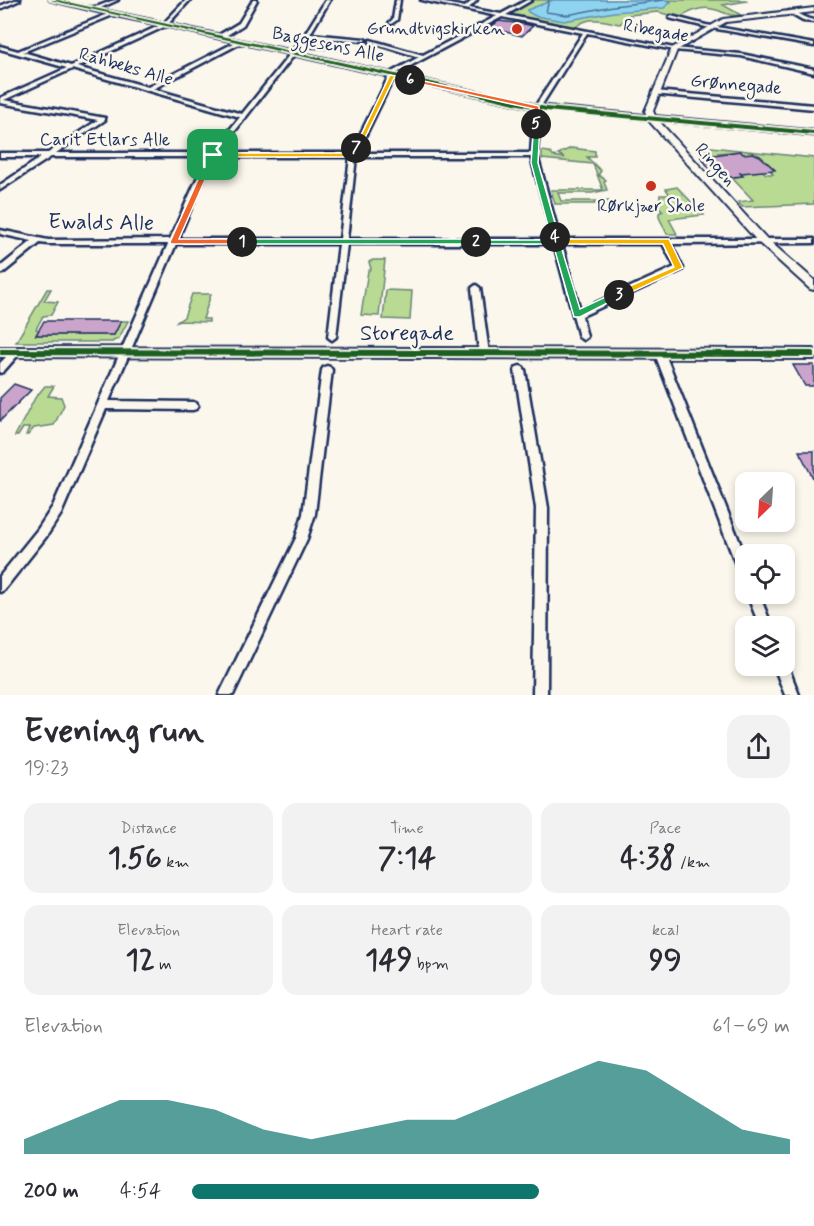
<!DOCTYPE html>
<meta charset="utf-8">
<style>
:root{--surface:#fff;--page:#f2f2f3;--text:#2b2b33;--muted:#7c7c81;--accent:#0f766e}
body{margin:0;font-family:Mynerve,sans-serif;background:var(--page);color:var(--text);height:100vh;display:flex;flex-direction:column;font-size:22px;white-space:nowrap}
*{box-sizing:border-box;margin:0}
p{font-size:20px;color:var(--muted)}
.icon{flex:none;width:33px;height:33px;fill:none;stroke:currentColor;stroke-width:2;stroke-linecap:round;stroke-linejoin:round}
.map{position:relative;height:695px;overflow:hidden}
.side{display:flex;flex-direction:column;background:var(--surface);flex:1}
.side>*{flex:none}
.needle{width:39px;rotate:205deg}
.fabs{position:absolute;left:735px;top:472px;display:grid;gap:12px}
.fabs a{display:grid;place-items:center;width:60px;height:60px;border-radius:12px;background:var(--surface);box-shadow:0 3px 9px #0003;font-size:30px}
.pin{position:absolute;display:grid;place-items:center;width:51px;height:51px;color:#fff;margin:-26px;border-radius:12px;box-shadow:0 3px 9px #0006}
.km{position:absolute;width:30px;height:30px;margin:-15px;border-radius:50%;background:#222;color:#fff;font-size:16px;line-height:30px;text-align:center}
.round{display:grid;place-items:center;flex:none;width:63px;height:63px;border-radius:18px;background:var(--page)}
.head{display:flex;align-items:center;justify-content:space-between;height:102px;padding:0 24px}
h1{font-size:33px;font-weight:700;line-height:45px}
.metrics{display:grid;grid-template-columns:repeat(3,1fr);gap:9px;height:102px;padding:6px 24px}
.metrics div{display:grid;align-content:center;border-radius:15px;background:var(--page);text-align:center}
.metrics b{font-size:30px;font-weight:700}
.metrics small{font-size:16px;font-weight:400}
.metrics p{font-size:16px}
.chart{height:168px;padding:12px 24px}
.chart p{display:flex;justify-content:space-between}
.chart svg{width:100%;height:108px;margin-top:6px;fill:var(--accent);opacity:.7}
ul{padding:0 24px;list-style:none;font-size:20px}
li{display:grid;grid-template-columns:96px 72px 1fr;align-items:center;height:45px}
li i{height:15px;border-radius:8px;background:var(--accent)}
.map>svg:first-child{display:block}
.green{fill:#b9da93;stroke:#6a8478;stroke-width:1.5}
.water{fill:#8ed4f0;stroke:#6092b6;stroke-width:1.5}
.lines{fill:none;stroke-linecap:round;stroke-linejoin:round}
.shore{stroke:#497198;stroke-width:1.5}
.building{fill:#cba4cb;stroke:#1b2f5e;stroke-width:1.5}
.minor-casing{stroke:#1b2f5e;stroke-width:5}
.tertiary-casing{stroke:#1b2f5e;stroke-width:4}
.minor{fill:#fbf7ec;fill-rule:evenodd}
.tertiary{fill:#fbf7ec;fill-rule:evenodd}
.cycleway-casing{stroke:#fbf7ec;stroke-width:4}
.cycleway{fill:#1b5e20;fill-rule:evenodd}
.split-1{fill:#f0652b;stroke:#fff;stroke-width:1.5}
.split-2{fill:#22a559;stroke:#fff;stroke-width:1.5}
.split-3{fill:#22a559;stroke:#fff;stroke-width:1.5}
.split-4{fill:#f5b400;stroke:#fff;stroke-width:1.5}
.split-5{fill:#22a559;stroke:#fff;stroke-width:1.5}
.split-6{fill:#f0652b;stroke:#fff;stroke-width:1.5}
.split-7{fill:#f5b400;stroke:#fff;stroke-width:1.5}
.split-8{fill:#f5b400;stroke:#fff;stroke-width:1.5}
.poi-dot{fill:#c8321e;stroke:#fbf7ec;stroke-width:2}
.labels{text-anchor:middle;dominant-baseline:central;stroke-width:5;stroke-linejoin:round;paint-order:stroke}
.far-poi-label{font-size:18px;fill:#1b2f5e;stroke:#fbf7ec;text-anchor:end}
.far-street-label{font-size:18px;fill:#1b2f5e;stroke:#fbf7ec}
.street-label{font-size:22px;fill:#1b2f5e;stroke:#fbf7ec}
</style>
<div class="map">
<svg width="814" height="695" viewBox="0 0 814 695">
<rect width="100%" height="100%" fill="#fbf7ec"/>
<filter id="ink" filterUnits="userSpaceOnUse"><feTurbulence type="fractalNoise" baseFrequency=".0167" numOctaves="2"/><feDisplacementMap in="SourceGraphic" scale="12" xChannelSelector="R" yChannelSelector="G"/><feConvolveMatrix kernelMatrix="1 2 1 2 8 2 1 2 1" color-interpolation-filters="sRGB"/></filter>
<g filter="url(#ink)">
<g class="green">
<path d="M533,0H746L747,1L723,5L741,15C726,17 725,11 712,9C700,6 688,13 679,18L658,12L629,15L620,24C604,21 589,15 576,27L505,14Z"/>
<path d="M702,146L814,158V204L742,207L738,202L753,200L732,178L742,176L740,173L763,171L766,174H773L770,170L774,169C764,160 758,153 743,154L740,151L718,153L719,156H712Z"/>
<path d="M571,148L595,151V157H587L601,171L598,175L606,180L604,182L607,190L592,193H558L561,201H609L610,204H555L551,190H603L593,164L542,159V151L549,152L553,156L565,158L558,154Z"/>
<path d="M677,187L704,215L669,219L677,234H667L659,217V213L663,211L659,207L660,195H670L666,189Z"/>
<path d="M373,260H385L379,316L361,315L368,271L371,269L369,262Z"/>
<path d="M47,289H51L44,301L58,302L51,315L43,316L36,329L39,330L36,335H114L121,321H128L119,338L112,342H16Z"/>
<path d="M386,290L412,291L410,320L383,319Z"/>
<path d="M192,294H211L203,319H209V322L179,321L175,323L184,317Z"/>
<path d="M45,386H54L48,396L61,397L64,405L54,425L34,428L28,435H26L29,428H23L18,436H15L35,398Z"/>
</g>
<path class="water" d="M553,0H667L671,2L664,8L614,12L564,21L535,16L528,12L527,10Z"/>
<g class="lines">
<path class="shore" d="M549,0L546,12L567,15L613,6L664,0"/>
</g>
<g class="building">
<path d="M499,21L524,24L533,26L522,36L489,28Z"/>
<path d="M740,151L743,154L753,153L760,156L775,170L740,173L743,176L722,178L715,172H712L701,157Z"/>
<path d="M44,321H121L114,335H36Z"/>
<path d="M793,365H814V386H805Z"/>
<path d="M14,384L31,390L0,421V398Z"/>
<path d="M799,451H814V480Z"/>
</g>
<g class="lines">
<g class="minor-casing">
<g id="minor">
<path d="M15,0H20L0,9V6Z"/>
<path d="M50,0C63,0 85,9 94,7C103,6 109,0 118,0L98,9L164,23L186,0H190L168,24L219,35L239,23L253,0H257L243,25L224,37L292,51L305,34L326,0H330L310,34L364,39L366,40L364,41L308,37L303,43L341,46L343,47L341,48L301,46L296,52L390,73L419,57L370,42V40L423,55L497,16L421,0H429L465,7L473,0H477L469,8L501,14L527,0H532L506,15L674,48L741,54L814,69V73L741,56L674,50L587,33L541,106L814,131V135L540,109L537,155L560,239H814V243L671,244L683,268L682,270L582,316L587,337L583,340L579,337L554,244H347L336,337L332,340L328,337L339,244H176L109,401L193,402L196,403L198,406L196,409L193,410L106,409L61,514L46,537L4,590L0,592V576L38,529L53,506L168,244H48L40,243L3,273L0,274V267L32,241L0,234V230L48,240L170,239L204,163L208,157H51L0,190V185L42,157H0V153H48L98,120L0,103V98L67,68L0,49V46L18,51L108,14ZM113,15L161,25L71,66L23,52ZM502,17L583,33L536,105L395,74ZM166,26L236,42L148,87L77,67ZM241,43L290,54L242,114L153,89ZM294,55L389,76L351,153H218ZM72,69L240,117L211,153H56L105,120V118L4,100ZM394,77L534,108L531,153H357ZM215,157H350L340,239H178L210,163ZM356,157H531L553,239H347ZM562,244H663L675,267L580,310Z"/>
<path d="M396,0H400L397,20L391,24L389,23L393,19Z"/>
<path d="M789,11C798,12 804,19 814,20V22L803,21L789,13Z"/>
<path d="M671,16L706,25L814,44V46L706,27L669,18Z"/>
<path d="M655,91L814,105V109L653,94V92Z"/>
<path d="M476,285L480,288L489,353L487,355H481L479,353L472,288Z"/>
<path d="M15,350L18,351L20,353L18,355L3,372L0,373V363L12,351Z"/>
<path d="M660,351L663,352L665,354L746,558V581L742,579L740,575L655,354L657,352Z"/>
<path d="M327,366L330,367L332,370L315,514L307,539L233,695H219L296,538L303,514L322,370L324,367Z"/>
<path d="M520,366L523,367L525,370L548,508L547,695H533L536,508L515,370L517,367Z"/>
<path d="M747,594H759L772,627H760Z"/>
<path d="M784,661H786L799,695H785L774,666H784Z"/>
</g>
</g>
<g class="tertiary-casing">
<g id="tertiary">
<path d="M814,8V12L726,22L677,50L653,111L656,118L767,239L814,280V290L810,289L759,243L649,121L645,111L672,48L723,19Z"/>
<path d="M0,347L814,349V359L0,357Z"/>
</g>
</g>
<use href="#minor" class="minor"/>
<use href="#tertiary" class="tertiary"/>
<g class="cycleway-casing">
<g id="cycleway">
<path d="M50,0H58L546,107L814,131V135L546,111Z"/>
<path d="M0,349L814,351V357L0,355Z"/>
</g>
</g>
<use href="#cycleway" class="cycleway"/>
</g>
</g>
<path class="split-1" d="M210,153L216,155L179,239H242L246,242L242,244H171L170,242Z"/>
<path class="split-2" d="M242,239H476L480,242L476,244H239V240Z"/>
<path class="split-3" d="M473,240H559L580,309L616,292L623,295L580,317H574L553,244H476L473,243Z"/>
<path class="split-4" d="M555,235L559,239H669L683,268L619,298L616,297V292L674,267L663,244H556L553,243L551,237Z"/>
<path class="split-5" d="M534,123L540,124L538,163L559,237L555,240L551,237L531,163Z"/>
<path class="split-6" d="M410,78L539,106L540,124L536,126L533,124L534,109L408,81Z"/>
<path class="split-7" d="M390,75L413,80L410,82L394,78L360,148L354,150Z"/>
<path class="split-8" d="M354,147L360,148L353,157H213L209,155L213,153H351Z"/>
<g class="poi-dot">
<circle cx="517" cy="29" r="6"/>
<circle cx="651" cy="186" r="6"/>
</g>
<g class="labels">
<g class="far-poi-label">
<text x="505" y="29">Grundtvigskirken</text>
<text x="651" y="206" text-anchor="middle">Rørkjær Skole</text>
</g>
<g class="far-street-label">
<text transform="translate(656 31) rotate(10)">Ribegade</text>
<text transform="translate(328 45) rotate(12)">Baggesens Alle</text>
<text transform="translate(126 67) rotate(16)">Rahbeks Alle</text>
<text transform="translate(736 85) rotate(5)">Grønnegade</text>
<text x="105" y="140">Carit Etlars Alle</text>
<text transform="translate(715 165) rotate(48)">Ringen</text>
</g>
<g class="street-label">
<text transform="translate(101 223) rotate(1)">Ewalds Alle</text>
<text x="407" y="334">Storegade</text>
</g>
</g>
</svg>
<div class="fabs">
<a><svg class="needle" viewBox="-14 -14 28 28"><path d="M0-13l5 13h-10z" fill="#e53935"/><path d="M0 13l5-13h-10z" fill="#7c7c81"/></svg></a>
<a><svg class="icon" aria-label="locate" viewBox="0 0 24 24"><circle cx="12" cy="12" r="6"/><path d="M12 2v4M12 18v4M2 12h4M18 12h4"/></svg></a>
<a><svg class="icon" aria-label="layers" viewBox="0 0 24 24"><path d="M12 4l9 5-9 5-9-5zM3 14l9 5 9-5"/></svg></a>
</div>
<div class="pin" style="left:213px;top:155px;background:#1e9e55"><svg class="icon" aria-label="arrive" viewBox="0 0 24 24"><path d="M6 21V4h12l-3 4 3 4H6"/></svg></div>
<b class="km" style="left:242px;top:242px">1</b>
<b class="km" style="left:476px;top:242px">2</b>
<b class="km" style="left:619px;top:295px">3</b>
<b class="km" style="left:555px;top:237px">4</b>
<b class="km" style="left:536px;top:124px">5</b>
<b class="km" style="left:410px;top:80px">6</b>
<b class="km" style="left:356px;top:148px">7</b>
</div>
<section class="side">
<div class="head"><div><h1>Evening run</h1><p>19:23</p></div><a class="round"><svg class="icon" aria-label="share" viewBox="0 0 24 24"><path d="M12 15V3M7 8l5-5 5 5M5 13v7h14v-7"/></svg></a></div>
<div class="metrics">
<div><p>Distance</p><b>1.56<small> km</small></b></div>
<div><p>Time</p><b>7:14</b></div>
<div><p>Pace</p><b>4:38<small> /km</small></b></div>
</div>
<div class="metrics">
<div><p>Elevation</p><b>12<small> m</small></b></div>
<div><p>Heart rate</p><b>149<small> bpm</small></b></div>
<div><p>kcal</p><b>99</b></div>
</div>
<div class="chart"><p><span>Elevation</span>61–69 m</p>
<svg viewBox="0 0 160 44" preserveAspectRatio="none"><path d="M0 44V38L10 30L20 22L30 22L40 26L50 34L60 38L70 34L80 30L90 30L100 22L110 14L120 6L130 10L140 22L150 34L160 38V44z"/></svg>
</div>
<ul>
<li><b>200 m</b>4:54<i style="width:58%"></i></li>
</ul>
</section>
